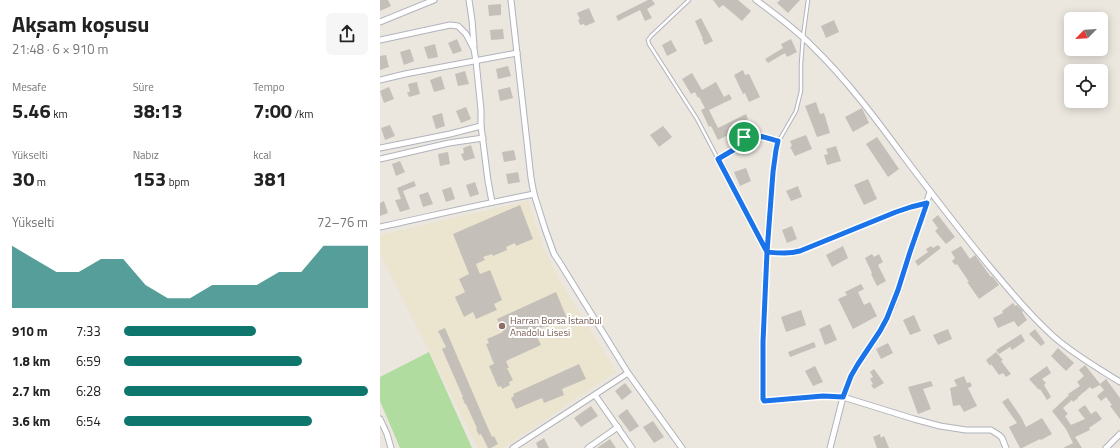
<!DOCTYPE html>
<html lang="tr">
<meta charset="utf-8">
<style>
:root{--surface:#fff;--page:#f6f6f6;--text:#222;--muted:#767676;--accent:#0f766e}
body{margin:0;font-family:"Titillium Web",sans-serif;background:var(--page);color:var(--text);height:100vh;display:flex;flex-direction:column;font-size:15px;white-space:nowrap}
*{box-sizing:border-box;margin:0}
p{font-size:13px;color:var(--muted)}
.icon{flex:none;width:22px;height:22px;fill:none;stroke:currentColor;stroke-width:2;stroke-linecap:round;stroke-linejoin:round}
.map{position:relative;flex:1;overflow:hidden}
.side{display:flex;flex-direction:column;background:var(--surface);width:380px}
.side>*{flex:none}
.needle{width:26px;rotate:246deg}
.controls{position:absolute;left:684px;top:12px;display:grid;gap:8px}
.controls a{display:grid;place-items:center;width:44px;height:44px;border-radius:6px;background:var(--surface);box-shadow:0 2px 10px #0003;font-size:20px}
.pin{position:absolute;display:grid;place-items:center;width:34px;height:34px;color:#fff;margin:-17px;border:2px solid #fff;border-radius:50%;box-shadow:0 1px 4px #0007}
.round{display:grid;place-items:center;flex:none;width:42px;height:42px;border-radius:6px;background:var(--page)}
.summary{display:flex;align-items:center;justify-content:space-between;height:68px;padding:0 12px}
h1{font-size:22px;font-weight:700;line-height:30px}
.stats{display:grid;grid-template-columns:repeat(3,1fr);gap:6px;height:68px;padding:4px 12px}
.stats div{display:grid;align-content:center}
.stats b{font-size:20px;font-weight:700}
.stats small{font-size:11px;font-weight:400}
.stats p{font-size:11px}
.chart{height:112px;padding:8px 12px}
.chart p{display:flex;justify-content:space-between}
.chart svg{width:100%;height:72px;margin-top:4px;fill:var(--accent);opacity:.7}
ul{padding:0 12px;list-style:none;font-size:13px}
li{display:grid;grid-template-columns:64px 48px 1fr;align-items:center;height:30px}
li i{height:10px;border-radius:5px;background:var(--accent)}
main{display:flex;flex:1;min-height:0}
.map>svg:first-child{display:block}
.education{fill:#ebe4cf}
.green{fill:#b0dc9f}
.building{fill:#c4c0b9}
.lines{fill:none;stroke-linecap:round;stroke-linejoin:round}
.lane-casing{stroke:#b1b3bd;stroke-width:4.5}
.street-casing{stroke:#b1b3bd;stroke-width:7}
.lane{stroke:#fff;stroke-width:2.5}
.street{stroke:#fff;stroke-width:5}
.route-casing{stroke:#fff;stroke-width:8}
.route{stroke:#1a73e8;stroke-width:5}
.education-dot{fill:#8d6e63;stroke:#fff;stroke-width:1.5}
.labels{text-anchor:middle;dominant-baseline:central;stroke-width:4;stroke-linejoin:round;paint-order:stroke}
.education-label{font-size:10px;fill:#785e54;stroke:#fff;text-anchor:start}
</style>
<main>
<section class="side">
<div class="summary"><div><h1>Akşam koşusu</h1><p>21:48 · 6 × 910 m</p></div><a class="round"><svg class="icon" aria-label="share" viewBox="0 0 24 24"><path d="M12 15V3M7 8l5-5 5 5M5 13v7h14v-7"/></svg></a></div>
<div class="stats">
<div><p>Mesafe</p><b>5.46<small> km</small></b></div>
<div><p>Süre</p><b>38:13</b></div>
<div><p>Tempo</p><b>7:00<small> /km</small></b></div>
</div>
<div class="stats">
<div><p>Yükselti</p><b>30<small> m</small></b></div>
<div><p>Nabız</p><b>153<small> bpm</small></b></div>
<div><p>kcal</p><b>381</b></div>
</div>
<div class="chart"><p><span>Yükselti</span>72–76 m</p>
<svg viewBox="0 0 160 44" preserveAspectRatio="none"><path d="M0 44V6L10 14L20 22L30 22L40 14L50 14L60 30L70 38L80 38L90 30L100 30L110 30L120 22L130 22L140 6L150 6L160 6V44z"/></svg>
</div>
<ul>
<li><b>910 m</b>7:33<i style="width:54%"></i></li>
<li><b>1.8 km</b>6:59<i style="width:73%"></i></li>
<li><b>2.7 km</b>6:28<i style="width:100%"></i></li>
<li><b>3.6 km</b>6:54<i style="width:77%"></i></li>
</ul>
</section>
<div class="map">
<svg width="740" height="448" viewBox="0 0 740 448">
<rect width="100%" height="100%" fill="#ebe6de"/>
<path class="education" d="M148,201L163,247L180,281L236,372L123,448H98L0,254V235Z"/>
<path class="green" d="M49,352L92,448H20L0,401V377Z"/>
<g class="building">
<path d="M0,0H8L11,6L0,11Z"/>
<path d="M268,0H272L275,4L267,9L272,18L265,21L260,10L238,21L236,16Z"/>
<path d="M333,0H358L371,11L362,21L343,5L339,8Z"/>
<path d="M400,0H420L408,13L397,3Z"/>
<path d="M121,4V15L109,16L108,5Z"/>
<path d="M209,8L215,22L205,26L204,24L200,25L198,20L200,19L197,13Z"/>
<path d="M321,18L333,41L325,45L322,39H323L315,21Z"/>
<path d="M454,20L459,32L446,38L441,26Z"/>
<path d="M123,29L124,39L111,40L110,30Z"/>
<path d="M77,39L82,51L73,54L68,43Z"/>
<path d="M411,39L417,52L407,57L405,53L388,63L385,59L403,48L401,44Z"/>
<path d="M291,40L297,51L287,56L282,45Z"/>
<path d="M55,44L58,57L48,59L44,47Z"/>
<path d="M30,49L34,61L24,65L20,52Z"/>
<path d="M6,55L9,67L0,70V56Z"/>
<path d="M128,66L131,76L118,79L116,69Z"/>
<path d="M363,70L365,75L369,74L380,97L369,102L365,93L363,94L354,75Z"/>
<path d="M85,71L89,84L78,86L75,74Z"/>
<path d="M312,73L322,90L336,82L344,97L349,94L352,99L329,110L338,128L366,114L368,119L349,128L352,133L338,140L331,126L329,127L321,110L325,108L319,97L318,98L315,92L311,94L302,79Z"/>
<path d="M61,76L65,89L54,92L50,80Z"/>
<path d="M37,82L40,94L29,97L27,92H30L28,84Z"/>
<path d="M9,87L14,99L4,103L0,91Z"/>
<path d="M130,87L133,98L120,101L118,90Z"/>
<path d="M436,102L440,114L444,113L450,133L437,137L425,106Z"/>
<path d="M86,107L91,119L81,123L76,111Z"/>
<path d="M482,108L489,123L473,132L465,117Z"/>
<path d="M62,113L65,126L56,129L52,116Z"/>
<path d="M10,125L15,136L5,140L1,128Z"/>
<path d="M283,126L292,137L279,147L270,135Z"/>
<path d="M426,135L432,149L415,156L410,147L412,146L410,141Z"/>
<path d="M497,137L519,169L508,177L486,144Z"/>
<path d="M91,145L95,158L84,161L81,154L84,153L83,148Z"/>
<path d="M456,146L461,161L447,165L444,155L448,154L446,149Z"/>
<path d="M134,150L136,160L124,162L122,152Z"/>
<path d="M68,152L70,164L60,166L58,154Z"/>
<path d="M20,161L25,172L16,176L12,164Z"/>
<path d="M366,168L371,181L360,186L354,172Z"/>
<path d="M138,172L140,182L128,184L126,174Z"/>
<path d="M488,179L497,199L484,205L474,185Z"/>
<path d="M34,181L36,186L23,191L30,209L20,212L15,200L21,199L17,188Z"/>
<path d="M95,182L99,194L90,197L86,185Z"/>
<path d="M418,186L422,197L411,201L406,191Z"/>
<path d="M71,187L75,199L66,202L62,190Z"/>
<path d="M48,192L53,204L43,207L39,195Z"/>
<path d="M4,201L8,213L0,216V203Z"/>
<path d="M140,205L153,239L136,246L135,243L126,247L127,250L113,256L112,254L103,257L105,260L96,264L100,274L110,270L122,300L114,304L117,310L96,319L93,312L84,317L75,297L85,292L79,279L89,274L73,234Z"/>
<path d="M558,215L575,237L566,244L555,231L558,228L552,220Z"/>
<path d="M412,226L417,239L407,243L402,230Z"/>
<path d="M558,245L561,248L538,266L535,261L548,252L546,249L551,246L553,248Z"/>
<path d="M463,246L468,258L452,267L446,255Z"/>
<path d="M581,246L590,259L595,255L611,277L612,276L619,285L599,299L587,282H589L577,264L575,265L572,261L575,258L571,252Z"/>
<path d="M492,254L494,257L499,254L503,262L498,265L506,281L497,286L491,274L492,273L485,258Z"/>
<path d="M481,284L484,289L478,292L484,305L490,302L497,316L473,329L458,299L467,295L465,292Z"/>
<path d="M176,292L187,318L166,327V326L154,330L161,345L126,361L129,368H127L133,380L129,382L130,385L122,389L121,386L118,387L109,366L114,364L106,344L109,343L107,339L123,332L117,319Z"/>
<path d="M633,303L635,306L637,305L643,311L642,312L647,320L638,327L634,321L618,328L613,318L623,313L622,311Z"/>
<path d="M421,310L426,325L406,332L401,317Z"/>
<path d="M534,315L541,331L530,335L523,320Z"/>
<path d="M450,324L457,340L445,345L439,329Z"/>
<path d="M65,328L104,419L112,437L114,436L118,444L111,448H108L101,434L99,435L96,429L97,428L86,404H85L82,397H83L62,349L66,347L58,331Z"/>
<path d="M568,329L572,339L558,345L553,335Z"/>
<path d="M655,329L665,343L661,346L649,334Z"/>
<path d="M641,334L645,341L632,350L630,347L619,354L616,350Z"/>
<path d="M434,342L436,347L410,357L408,352Z"/>
<path d="M508,343L513,353L501,359L496,349Z"/>
<path d="M678,348L694,363L686,371L671,356Z"/>
<path d="M616,352L623,360L621,361L631,374L626,377L623,373L619,375L611,364L610,366L606,360Z"/>
<path d="M199,364L206,379L182,389L184,395L164,403L162,398L136,409L131,398L134,396L133,394Z"/>
<path d="M705,365L720,384L726,379L740,398V419L730,406L732,405L726,397L721,401L717,396L724,390L720,385L712,389L710,387L698,397V398L693,402L692,400L683,408L688,414L685,416L691,425L705,419L698,410L705,405L711,414L716,411L722,419L709,428L710,430L695,437L702,448H683L693,443L686,429L672,411L689,395L688,394L700,386L697,382L704,376L699,370Z"/>
<path d="M435,366L443,382L433,386L425,371Z"/>
<path d="M667,366L671,373L662,379L666,383L664,385L671,397L667,400L660,389L659,390L649,379Z"/>
<path d="M494,369L504,383L494,389L491,385L493,384L490,379L493,377L490,372Z"/>
<path d="M584,376L587,383L590,382L592,386L588,388L597,406L584,412L580,405L573,406L570,388L577,386L574,380Z"/>
<path d="M551,381L553,386L543,389L551,409L538,414L528,387Z"/>
<path d="M245,383L252,392L242,400L235,391Z"/>
<path d="M628,398L641,417L646,427L662,418L672,434L661,440L660,439L642,448H640L629,427L637,423L622,402Z"/>
<path d="M211,406L218,416L201,427L194,418Z"/>
<path d="M247,409L259,426L250,432L238,416Z"/>
<path d="M273,421L284,437L274,443L263,427Z"/>
<path d="M500,434L501,438L504,436L509,448H497L493,437Z"/>
<path d="M164,438L169,448H158L156,443Z"/>
<path d="M230,439L236,448H217Z"/>
</g>
<g class="lines">
<g class="lane-casing">
<g id="lane">
<path d="M309,0L271,36L268,40L269,44L317,119L387,252C399,253 409,254 420,251L516,212L531,207L546,203"/>
<path d="M428,0L423,37L421,64V91L416,111L397,144L393,172L387,252L383,342V395L384,401L443,396L463,397"/>
<path d="M338,159L355,149L361,139L368,135H373L399,141"/>
</g>
</g>
<g class="street-casing">
<g id="street">
<path d="M89,0L92,20L94,46"/>
<path d="M131,0L151,178L154,194L165,229L174,254L180,263L248,373L302,448"/>
<path d="M376,0C395,14 415,29 432,46C467,80 496,119 524,157C552,194 580,231 610,267C630,291 650,315 673,336C693,354 718,368 740,382"/>
<path d="M0,22L54,0"/>
<path d="M0,40L70,25L78,26L86,34L94,49L96,61L101,110V126L108,181L112,202"/>
<path d="M0,80L25,74L137,53"/>
<path d="M0,148L70,134L101,126"/>
<path d="M0,159L69,143L103,138"/>
<path d="M0,227C51,216 102,204 154,194"/>
<path d="M215,395L252,448"/>
<path d="M463,397L534,419L560,426L586,430H611L619,435L622,438L626,448"/>
<path d="M0,419L7,434L11,448"/>
<path d="M133,448L248,373"/>
<path d="M208,448L238,427"/>
<path d="M450,448L463,397L471,376L478,364L500,331L513,305L550,192"/>
<path d="M726,448L740,434"/>
</g>
</g>
<use href="#lane" class="lane"/>
<use href="#street" class="street"/>
</g>
<g class="lines">
<g class="route-casing">
<path id="route" d="M364,137L361,139L355,149L338,159L387,252L383,342V399L384,401L443,396L463,397L471,376L478,364L500,331L507,318L518,290L530,252L547,203L531,207L516,212L420,251C409,254 399,253 387,252L393,172L396,150L398,141C388,139 374,132 364,137"/>
</g>
<use href="#route" class="route"/>
</g>
<circle class="education-dot" cx="122" cy="326" r="4"/>
<g class="labels">
<g class="education-label">
<text x="130" y="320">Harran Borsa İstanbul<tspan x="130" dy="12">Anadolu Lisesi</tspan></text>
</g>
</g>
</svg>
<div class="controls">
<a><svg class="needle" viewBox="-14 -14 28 28"><path d="M0-13l5 13h-10z" fill="#e53935"/><path d="M0 13l5-13h-10z" fill="#767676"/></svg></a>
<a><svg class="icon" aria-label="locate" viewBox="0 0 24 24"><circle cx="12" cy="12" r="6"/><path d="M12 2v4M12 18v4M2 12h4M18 12h4"/></svg></a>
</div>
<div class="pin" style="left:364px;top:137px;background:#1e9e55"><svg class="icon" aria-label="arrive" viewBox="0 0 24 24"><path d="M6 21V4h12l-3 4 3 4H6"/></svg></div>
</div>
</main>
